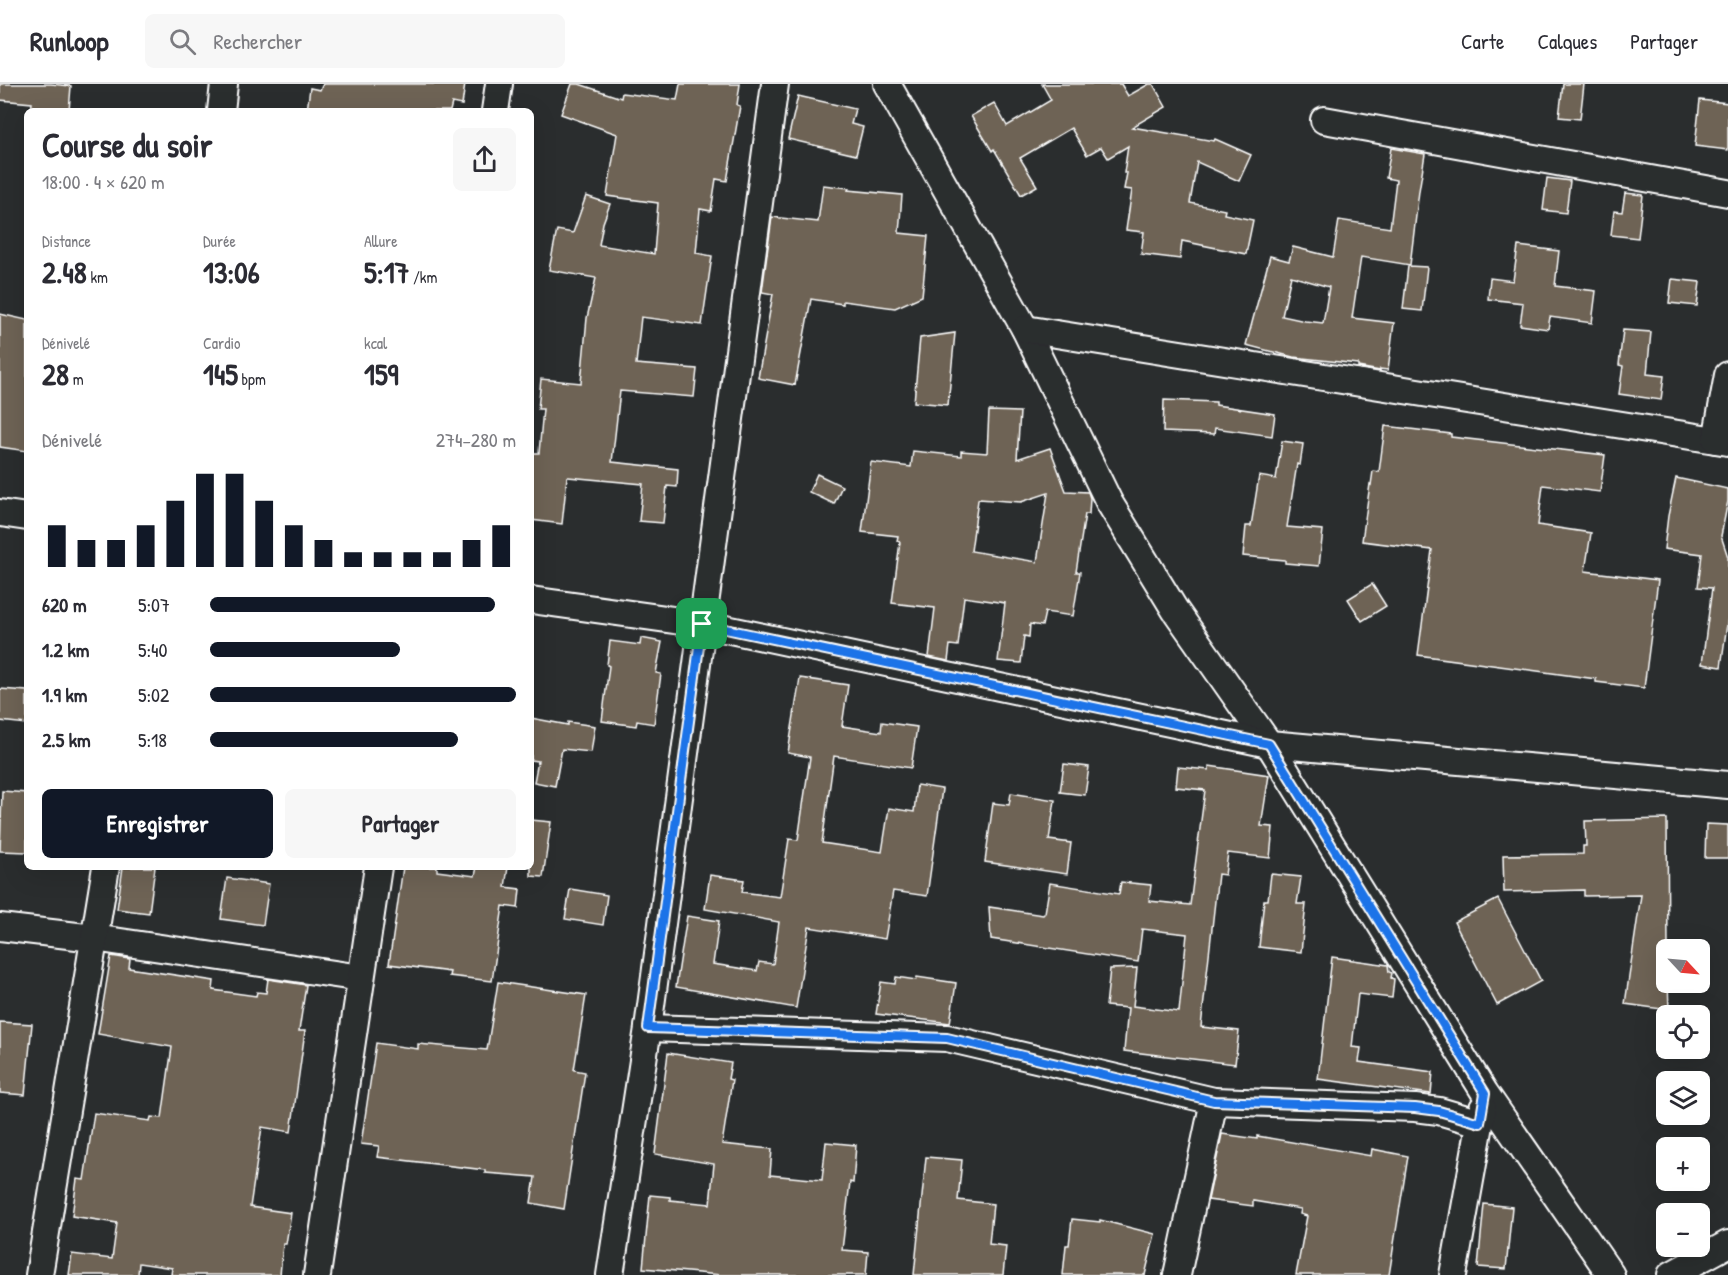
<!DOCTYPE html>
<html lang="fr">
<meta charset="utf-8">
<style>
:root{--surface:#fff;--page:#f7f7f7;--text:#2b2b33;--muted:#7c7c81;--line:#e1e1e2;--accent:#111827}
body{margin:0;font-family:"Patrick Hand",sans-serif;background:var(--page);color:var(--text);height:100vh;display:flex;flex-direction:column;font-size:22px;white-space:nowrap}
*{box-sizing:border-box;margin:0}
p{font-size:20px;color:var(--muted)}
.icon{flex:none;width:33px;height:33px;fill:none;stroke:currentColor;stroke-width:2;stroke-linecap:round;stroke-linejoin:round}
.map{position:relative;flex:1;overflow:hidden}
.panel{position:absolute;left:24px;top:24px;width:510px;height:762px;display:flex;flex-direction:column;background:var(--surface);border-radius:9px;box-shadow:0 6px 24px #0002}
.panel>*{flex:none}
.needle{width:39px;rotate:116deg}
.controls{position:absolute;left:1656px;top:855px;display:grid;gap:12px}
.controls a{display:grid;place-items:center;width:54px;height:54px;border-radius:9px;background:var(--surface);box-shadow:0 6px 24px #0002;font-size:30px}
.pin{position:absolute;display:grid;place-items:center;width:51px;height:51px;color:#fff;margin:-26px;border-radius:12px;box-shadow:0 3px 9px #0006}
.round{display:grid;place-items:center;flex:none;width:63px;height:63px;border-radius:9px;background:var(--page)}
.summary{display:flex;align-items:center;justify-content:space-between;height:102px;padding:0 18px}
h1{font-size:33px;font-weight:800;line-height:45px}
.stats{display:grid;grid-template-columns:repeat(3,1fr);gap:9px;height:102px;padding:6px 18px}
.stats div{display:grid;align-content:center}
.stats b{font-size:30px;font-weight:800}
.stats small{font-size:16px;font-weight:400}
.stats p{font-size:16px}
.chart{height:168px;padding:12px 18px}
.chart p{display:flex;justify-content:space-between}
.chart svg{width:100%;height:108px;margin-top:6px;stroke:var(--accent);stroke-width:6}
.cta{display:flex;gap:12px;margin-top:auto;padding:12px 18px}
.cta a{flex:1;height:69px;border-radius:9px;background:var(--accent);color:#fff;font-size:24px;font-weight:800;line-height:69px;text-align:center}
.cta a+a{background:var(--page);color:var(--text)}
ul{padding:0 18px;list-style:none;font-size:20px}
li{display:grid;grid-template-columns:96px 72px 1fr;align-items:center;height:45px}
li i{height:15px;border-radius:8px;background:var(--accent)}
header{display:flex;align-items:center;gap:36px;box-sizing:border-box;height:84px;padding:0 30px;background:var(--surface);border-bottom:2px solid var(--line)}
header strong{font-size:28px}
nav{display:flex;gap:33px;margin-inline-start:auto;font-size:21px}
.search{width:420px;height:54px;background:var(--page);display:flex;align-items:center;gap:15px;box-sizing:border-box;padding:0 21px;border-radius:9px;color:var(--muted);font-size:22px}
.map>svg:first-child{display:block}
.building{fill:#6e6354;stroke:#fff;stroke-width:1.5;fill-rule:evenodd}
.lines{fill:none;stroke-linecap:round;stroke-linejoin:round}
.minor-casing{stroke:#fff;stroke-width:30}
.minor{stroke:#2a2d2e;stroke-width:26}
.route-casing{stroke:#fff;stroke-width:12}
.route{stroke:#1a73e8;stroke-width:8}
</style>
<header>
<strong>Runloop</strong>
<div class="search"><svg class="icon" aria-label="search" viewBox="0 0 24 24"><circle cx="10" cy="10" r="6"/><path d="M15 15l6 6"/></svg>Rechercher</div>
<nav><a>Carte</a><a>Calques</a><a>Partager</a></nav>
</header>
<div class="map">
<svg width="1728" height="1191" viewBox="0 0 1728 1191">
<rect width="100%" height="100%" fill="#2a2d2e"/>
<filter id="ink" filterUnits="userSpaceOnUse"><feTurbulence type="fractalNoise" baseFrequency=".0167" numOctaves="2"/><feDisplacementMap in="SourceGraphic" scale="12" xChannelSelector="R" yChannelSelector="G"/><feConvolveMatrix kernelMatrix="1 2 1 2 8 2 1 2 1" color-interpolation-filters="sRGB"/></filter>
<g filter="url(#ink)">
<g class="building">
<path d="M0,0H51L71,2L69,27H31L32,19L0,16Z"/>
<path d="M323,0H465L462,21L452,19L450,27H307L310,4L320,6Z"/>
<path d="M572,0H579L621,14L622,9L677,16L680,0H740L737,21L740,22L727,97L716,95L711,127L700,125L696,169L712,172L702,241L641,233L636,280L697,285L694,313L620,307L612,378L678,385L677,403L667,402L663,439L639,437L643,400L568,393H567L562,440L531,436V369H539L543,325H538L541,295L581,299L587,234L596,194L549,186L557,146L573,149L586,112L610,120L603,139L599,161L654,170L658,119L607,112L617,50L561,30Z"/>
<path d="M1042,0H1121L1128,12L1149,0H1153L1166,23L1132,43L1214,57L1215,55L1251,71L1239,97L1197,78L1190,119L1225,126L1224,130L1253,136L1246,170L1182,157L1180,175L1141,170L1144,148L1126,146L1132,106L1124,105L1127,89H1124L1128,62L1108,74L1101,63L1087,71L1071,44L1020,74L1037,102L1021,111L994,65L992,67L971,32L994,19L1007,42L1051,16Z"/>
<path d="M1563,0H1584L1580,35L1559,33Z"/>
<path d="M798,12L855,25L851,40L863,43L856,71L788,55Z"/>
<path d="M1700,16L1728,19V66L1695,62Z"/>
<path d="M1391,64L1425,70L1419,107L1410,181L1361,173L1352,234L1394,239L1388,286L1380,285V287L1358,283V280L1293,273L1246,261L1270,172L1289,177L1293,163L1333,173L1339,136L1390,144L1396,96L1386,94ZM1291,192L1329,203L1323,239L1305,237L1282,232Z"/>
<path d="M1547,94L1570,97L1566,129L1543,126Z"/>
<path d="M823,101L849,104L848,106L902,111L899,149L928,152L922,212L895,224L843,217V220L811,215L795,301L758,294L773,210L762,208L772,133L818,138Z"/>
<path d="M1625,109L1643,111L1638,154L1611,151L1614,127L1622,128Z"/>
<path d="M1518,162L1559,167L1555,202L1596,207L1592,239L1550,233L1548,245L1520,241L1523,219L1488,215L1490,194L1513,197Z"/>
<path d="M1408,182L1427,183L1422,227L1403,225Z"/>
<path d="M1672,195L1700,198L1697,222L1669,219Z"/>
<path d="M0,230L27,236V367L0,363Z"/>
<path d="M1623,246L1651,248L1647,290L1664,292L1661,316L1619,310L1623,282L1619,281Z"/>
<path d="M955,249L948,321L914,318L920,254Z"/>
<path d="M1164,316L1216,318V321L1275,330L1272,352L1215,344L1214,350L1163,348Z"/>
<path d="M989,327L1020,328L1017,375L1050,364L1066,407L1088,408L1090,414L1089,430H1085L1076,488H1080L1073,532L1045,528L1042,542L1030,540L1029,553L1024,552L1021,579L998,577L1005,519L964,513L958,562L950,561L948,577L929,573L935,524L892,519L900,458L897,457L898,452L862,448L871,378L911,383L913,367L961,372V367L987,369ZM1048,409L1037,478L971,467L978,416L979,415L1021,418Z"/>
<path d="M1385,342L1451,350V353L1605,371L1600,408L1543,401L1538,441L1591,449L1585,487L1658,496L1644,604L1596,598V595L1418,571L1432,466L1362,457L1370,400L1371,401L1373,387L1379,388Z"/>
<path d="M1282,357L1303,360L1300,381L1297,380L1287,443L1323,446L1319,482L1285,479V476L1243,472L1246,442H1251L1259,392L1276,395Z"/>
<path d="M817,390L842,402L834,420L809,408Z"/>
<path d="M1676,394L1728,405V417L1721,452L1728,473V533L1721,583L1702,580L1712,504L1698,503L1702,470L1664,465L1668,432Z"/>
<path d="M1372,500L1386,522L1362,537L1348,515Z"/>
<path d="M641,554L662,558L656,589L661,590L654,640L637,637L636,642L602,637L609,582L607,581L610,557L640,561Z"/>
<path d="M800,594L848,601L842,642L881,648L882,638L917,643L911,684L834,672L822,759L882,768L889,724L914,728L917,701L942,705L927,812L893,807L885,855L809,843L796,924L676,903L687,832L719,837L713,880L757,887L759,878L773,880L779,838L705,825L710,791L744,796L742,808L780,813L789,755L798,756L810,673L788,669Z"/>
<path d="M0,605L27,607V640L0,637Z"/>
<path d="M531,634L568,641V638L595,642L591,668L562,665L555,702L534,698L538,677L531,676Z"/>
<path d="M1064,680L1089,683L1085,711L1060,708Z"/>
<path d="M1209,682L1269,691L1261,742L1273,743L1270,774L1228,769L1225,791L1218,790L1201,943L1239,947L1235,980L1124,967L1128,924L1106,922L1110,885L1137,884L1133,922L1179,928L1187,850L1142,845L1138,878L991,855L989,823L1043,831L1045,829L1050,799L1119,810L1121,798L1151,801L1149,817L1190,821L1205,706L1176,703L1178,683L1209,686Z"/>
<path d="M2,707L27,709V768L0,767Z"/>
<path d="M1011,709L1055,716L1049,756L1071,759L1067,790L985,778L993,719L1009,721Z"/>
<path d="M1667,735L1668,866H1666V898H1668L1669,926L1625,920L1641,811L1584,812V806L1504,808L1503,771L1583,770V762H1586L1585,737Z"/>
<path d="M531,736L551,738L543,793L531,792Z"/>
<path d="M1706,740L1728,741V774H1705Z"/>
<path d="M123,783H155L149,829L117,825Z"/>
<path d="M403,783H437V787L475,792L477,783H508L505,803L520,805L518,824L503,822L492,897L449,892L450,888L389,880Z"/>
<path d="M1271,790L1301,793L1297,820H1306L1301,868L1259,863L1264,816H1268Z"/>
<path d="M227,794L269,800L263,841L221,835Z"/>
<path d="M570,805L607,811L603,841L565,835Z"/>
<path d="M1498,815L1541,897L1497,921L1454,838Z"/>
<path d="M111,872L130,875L129,884L214,897L213,906L256,912L257,908L266,909L268,895L306,901L299,947H305L291,1048L262,1043L250,1123L291,1129L286,1160H283L280,1191H171L172,1184L139,1179L138,1191H69L72,1170L112,1175L117,1139L72,1132L77,1095L84,1096L94,1029L150,1037L151,1033L162,1034L172,963L98,950Z"/>
<path d="M1332,873L1388,881L1389,888L1392,889L1391,894L1394,895L1392,914L1358,910L1352,963L1361,964L1359,978L1433,988L1431,1010L1318,995Z"/>
<path d="M896,893L916,896L917,893L956,899L950,939L876,930L881,898L895,900Z"/>
<path d="M498,898L586,911L574,986L585,988L564,1125L531,1119L535,1093L485,1089V1086L377,1073L379,1062L361,1060L376,959L418,965V960L487,966Z"/>
<path d="M0,938L32,940L25,1011L0,1009Z"/>
<path d="M668,969L731,979L728,995L732,996L722,1060L772,1065L770,1091L822,1096L826,1058L856,1061L853,1099L850,1098L842,1166L868,1168L866,1191H721L643,1184L650,1111L670,1113V1116L710,1120L714,1080L655,1070Z"/>
<path d="M1222,1050L1257,1055V1052L1371,1072L1372,1065L1408,1072L1389,1191H1296L1307,1132L1300,1130L1301,1125L1253,1117V1122L1208,1116Z"/>
<path d="M926,1073L962,1076L958,1116L993,1120L989,1160L1006,1162L1003,1191H914Z"/>
<path d="M1484,1120L1512,1123L1506,1185L1478,1183Z"/>
<path d="M1072,1135L1100,1138V1136L1155,1150L1145,1191H1063L1066,1161H1069Z"/>
</g>
<g class="lines">
<g class="minor-casing">
<g id="minor">
<path d="M887,0L1025,245L1109,418L1175,526L1269,660L1485,1009L1611,1191"/>
<path d="M221,27L224,0"/>
<path d="M495,27L499,0"/>
<path d="M1324,36L1728,109"/>
<path d="M1025,245L1728,358"/>
<path d="M1716,356L1728,291"/>
<path d="M0,429L27,433"/>
<path d="M531,516L702,540L1269,660L1728,701"/>
<path d="M0,843L94,854L361,894"/>
<path d="M648,944L947,954L1214,1017L1415,1024L1439,1027L1480,1039"/>
<path d="M39,1191L106,783"/>
<path d="M317,1191L378,783"/>
<path d="M610,1191L648,944L775,0"/>
<path d="M1177,1191L1214,1017"/>
<path d="M1453,1191L1483,1024"/>
<path d="M1671,1191L1728,1160"/>
</g>
</g>
<use href="#minor" class="minor"/>
</g>
</g>
<g class="lines" filter="url(#ink)">
<g class="route-casing">
<path id="route" d="M702,540L1269,660L1485,1009L1480,1039L1439,1027L1415,1024L1214,1017L947,954L648,944Z"/>
</g>
<use href="#route" class="route"/>
</g>
</svg>
<div class="controls">
<a><svg class="needle" viewBox="-14 -14 28 28"><path d="M0-13l5 13h-10z" fill="#e53935"/><path d="M0 13l5-13h-10z" fill="#7c7c81"/></svg></a>
<a><svg class="icon" aria-label="locate" viewBox="0 0 24 24"><circle cx="12" cy="12" r="6"/><path d="M12 2v4M12 18v4M2 12h4M18 12h4"/></svg></a>
<a><svg class="icon" aria-label="layers" viewBox="0 0 24 24"><path d="M12 4l9 5-9 5-9-5zM3 14l9 5 9-5"/></svg></a>
<a>+</a>
<a>−</a>
</div>
<div class="pin" style="left:702px;top:540px;background:#1e9e55"><svg class="icon" aria-label="arrive" viewBox="0 0 24 24"><path d="M6 21V4h12l-3 4 3 4H6"/></svg></div>
<section class="panel">
<div class="summary"><div><h1>Course du soir</h1><p>18:00 · 4 × 620 m</p></div><a class="round"><svg class="icon" aria-label="share" viewBox="0 0 24 24"><path d="M12 15V3M7 8l5-5 5 5M5 13v7h14v-7"/></svg></a></div>
<div class="stats">
<div><p>Distance</p><b>2.48<small> km</small></b></div>
<div><p>Durée</p><b>13:06</b></div>
<div><p>Allure</p><b>5:17<small> /km</small></b></div>
</div>
<div class="stats">
<div><p>Dénivelé</p><b>28<small> m</small></b></div>
<div><p>Cardio</p><b>145<small> bpm</small></b></div>
<div><p>kcal</p><b>159</b></div>
</div>
<div class="chart"><p><span>Dénivelé</span>274–280 m</p>
<svg viewBox="0 0 160 44" preserveAspectRatio="none"><path d="M5 44V27M15 44V33M25 44V33M35 44V27M45 44V17M55 44V6M65 44V6M75 44V17M85 44V27M95 44V33M105 44V38M115 44V38M125 44V38M135 44V38M145 44V33M155 44V27"/></svg>
</div>
<ul>
<li><b>620 m</b>5:07<i style="width:93%"></i></li>
<li><b>1.2 km</b>5:40<i style="width:62%"></i></li>
<li><b>1.9 km</b>5:02<i style="width:100%"></i></li>
<li><b>2.5 km</b>5:18<i style="width:81%"></i></li>
</ul>
<div class="cta"><a>Enregistrer</a><a>Partager</a></div>
</section>
</div>
